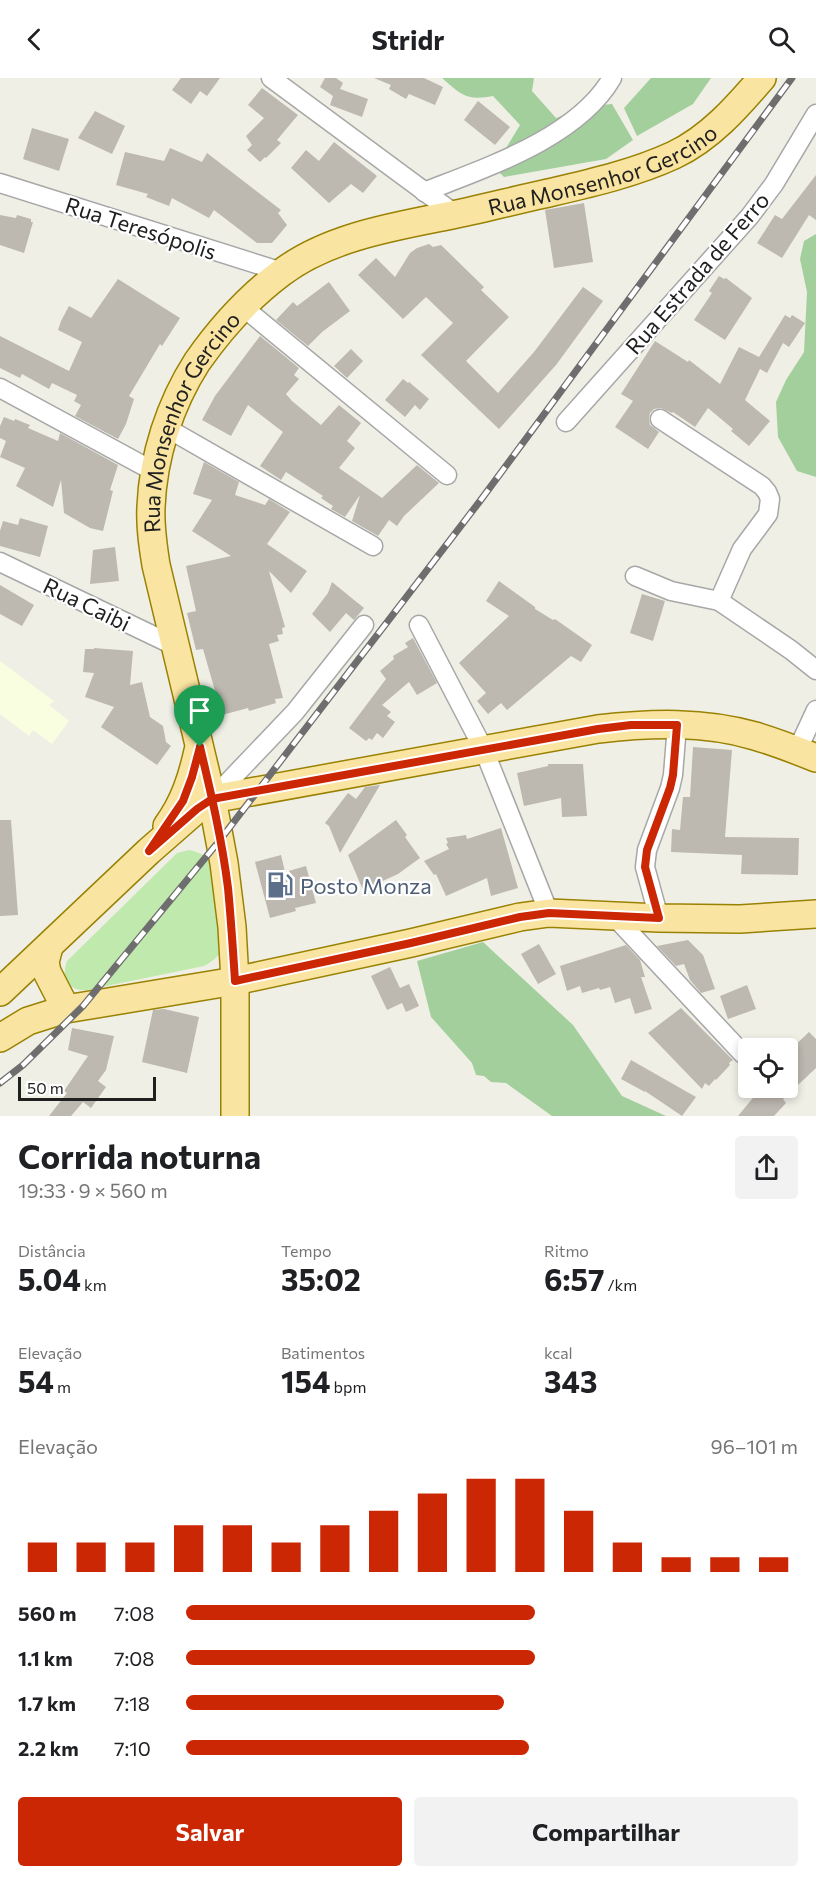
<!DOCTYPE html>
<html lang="pt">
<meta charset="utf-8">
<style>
:root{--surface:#fff;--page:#f2f2f2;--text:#202124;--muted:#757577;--accent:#cc2704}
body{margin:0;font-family:Commissioner,sans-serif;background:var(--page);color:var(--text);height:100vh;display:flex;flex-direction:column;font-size:22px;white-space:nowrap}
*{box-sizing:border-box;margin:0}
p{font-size:20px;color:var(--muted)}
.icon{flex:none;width:33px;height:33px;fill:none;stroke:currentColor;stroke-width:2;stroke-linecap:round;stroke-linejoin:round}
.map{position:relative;height:1038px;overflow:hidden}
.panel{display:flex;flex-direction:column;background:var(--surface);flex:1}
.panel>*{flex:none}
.fabs{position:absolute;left:738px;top:960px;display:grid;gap:12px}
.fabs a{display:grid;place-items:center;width:60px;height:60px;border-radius:6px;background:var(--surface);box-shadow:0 3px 9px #0003;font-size:30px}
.scale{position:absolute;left:18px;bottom:15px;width:138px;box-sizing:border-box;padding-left:6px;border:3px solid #202020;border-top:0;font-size:16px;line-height:21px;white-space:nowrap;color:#202020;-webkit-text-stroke:4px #fff;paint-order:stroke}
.pin{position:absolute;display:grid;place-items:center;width:51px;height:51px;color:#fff;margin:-62px -26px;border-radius:50% 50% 50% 0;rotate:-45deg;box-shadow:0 0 6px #0007}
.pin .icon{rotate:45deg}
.round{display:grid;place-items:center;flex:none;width:63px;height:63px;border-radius:6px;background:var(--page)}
.head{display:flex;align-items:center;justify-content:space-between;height:102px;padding:0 18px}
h1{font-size:33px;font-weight:700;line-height:45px}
.metrics{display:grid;grid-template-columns:repeat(3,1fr);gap:9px;height:102px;padding:6px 18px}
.metrics div{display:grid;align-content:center}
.metrics b{font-size:30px;font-weight:700}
.metrics small{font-size:16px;font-weight:400}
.metrics p{font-size:16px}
.chart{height:168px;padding:12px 18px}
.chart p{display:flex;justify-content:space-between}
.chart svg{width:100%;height:108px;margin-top:6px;stroke:var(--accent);stroke-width:6}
.button{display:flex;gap:12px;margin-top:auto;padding:12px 18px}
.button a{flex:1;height:69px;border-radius:6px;background:var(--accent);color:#fff;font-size:24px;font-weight:700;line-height:69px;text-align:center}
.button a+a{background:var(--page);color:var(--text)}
ul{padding:0 18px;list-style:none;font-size:20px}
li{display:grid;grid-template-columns:96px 72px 1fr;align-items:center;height:45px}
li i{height:15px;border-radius:8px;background:var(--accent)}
header{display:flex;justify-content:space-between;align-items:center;height:78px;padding:0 18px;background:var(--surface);font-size:27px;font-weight:700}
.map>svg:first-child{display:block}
.education{fill:#f9fee1}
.grass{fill:#c0e9ae}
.forest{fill:#a2cf9c}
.building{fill:#bdb8b0}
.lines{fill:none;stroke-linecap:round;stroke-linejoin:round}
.minor-casing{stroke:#a7a7a7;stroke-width:21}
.primary-casing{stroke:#998203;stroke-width:30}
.minor{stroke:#fff;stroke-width:18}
.primary{stroke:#fae4a1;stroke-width:27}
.rail-casing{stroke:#6e6e6e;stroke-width:7}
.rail{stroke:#fff;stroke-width:4.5;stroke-dasharray:14;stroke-linecap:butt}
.route-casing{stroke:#fff;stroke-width:12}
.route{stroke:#cc2704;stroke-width:8}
.labels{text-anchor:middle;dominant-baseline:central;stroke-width:4.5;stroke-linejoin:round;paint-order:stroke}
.street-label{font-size:22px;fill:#202020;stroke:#fff}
.service-label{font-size:22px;fill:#4e5e75;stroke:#fff;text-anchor:start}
</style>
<header><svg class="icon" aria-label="back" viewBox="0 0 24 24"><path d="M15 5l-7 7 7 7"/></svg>Stridr<svg class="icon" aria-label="search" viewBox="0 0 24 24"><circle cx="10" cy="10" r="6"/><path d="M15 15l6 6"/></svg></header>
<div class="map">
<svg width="816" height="1038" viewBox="0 0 816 1038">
<rect width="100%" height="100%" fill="#f0efe6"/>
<path class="education" d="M0,583L54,623L49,627L69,643L52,666L33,652L29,658L0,636Z"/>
<path class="grass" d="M189,772C197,774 205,776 209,783C216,793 225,860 221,872C218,880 211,884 204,888L87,912C67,913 61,900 67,883L170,782L177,775Z"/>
<g class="forest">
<path d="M442,0H534L532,13L556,40L591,28L612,26L633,62L606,81L504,99L496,91L503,75L520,47L493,18C467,23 461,17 442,0Z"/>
<path d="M651,0H711L693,26L637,58L624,30Z"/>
<path d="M816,156V399L797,393L778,359L776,324L786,302L804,274L807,214L800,181L804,163Z"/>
<path d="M483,864L573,947L622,1018L666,1038H552L506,1005L491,1004L484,998L476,997L472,985L431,939L417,883Z"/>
</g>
<g class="building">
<path d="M181,0H220L207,18L200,13L191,26L172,12Z"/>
<path d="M325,0H336L343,5L340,11L368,21L362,39L330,27L333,18L320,9Z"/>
<path d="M374,0H424L443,9L435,27L409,16L406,21L389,11L391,7Z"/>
<path d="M262,10L298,37L277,62L281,65L266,80L265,79L260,84L247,72L252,67L246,58L264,40L248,27Z"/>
<path d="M478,23L510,49L495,67L464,42Z"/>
<path d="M95,33L125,48L112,76L78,60Z"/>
<path d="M32,50L69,61L59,93L23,81Z"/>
<path d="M334,64L377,98L363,115L351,106L329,125L291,90L306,72L319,83Z"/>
<path d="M170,70L202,84L207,75L281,132L278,135L287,147L272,165H257L214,132L209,140L172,120L169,128L146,119L148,116L116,107L125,74L164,83Z"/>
<path d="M816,97V142L809,137L782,180L757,165L775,137L782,141Z"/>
<path d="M584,125L593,184L554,190L545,132Z"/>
<path d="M0,137L16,140L17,137L31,141V144H33L24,175L0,167Z"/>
<path d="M429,166L433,169L441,167L484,209L481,212L509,239L466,283L498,315L534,274L583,209L603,223L556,287L499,351L421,277L453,245L426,219L403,241L358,197L376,180L395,199L410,175L417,170Z"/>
<path d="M719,198L724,201L726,200L752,220L725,262L694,242L712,215L709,213Z"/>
<path d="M118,201L180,240L162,268L160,266L129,318L134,321L126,346L118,361L75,338L81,327L74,323L77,317L52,305L49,311L22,296L20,300L0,290V258L69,293L82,264L58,252L61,243L69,228L91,240Z"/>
<path d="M329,204L350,233L322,254L308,268L276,242L293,224L297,228Z"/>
<path d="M785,237L790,240L792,237L805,245L789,269L783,265L767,295L760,291L745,322L770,343L749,368L731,353L733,351L708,330L695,349L673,334L672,335L661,330L654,331L650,335L649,341L650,347L659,354L648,371L615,349L633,323L621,316L655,263L688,284L689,282L720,306L739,269L759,279Z"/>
<path d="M260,258L299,290L294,297L299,301L286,316L292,323L321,347L339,327L361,345L347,363L355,370L339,390L382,420L417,387L439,405L404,438L397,448L389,442L378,458L352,443L360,417L345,439L331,431L333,428L321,420L323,418L286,394L281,402L260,388L283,354L248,327L231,358L202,342L215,318Z"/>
<path d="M351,271L363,283L347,300L334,288Z"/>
<path d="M403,301L408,305L409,304L429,321L420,332L415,327L405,339L385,322Z"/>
<path d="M4,339L14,343L15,341L30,347L28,350L58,363L60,355L118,387L110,412L113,413L103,453L90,450L64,435L61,402L53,429L16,408L25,390L0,379L6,363L0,360V348Z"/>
<path d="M204,384L239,404L235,417L265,427L269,421L290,434L267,466L307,493L291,515L269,493L285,549L282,550L283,556L277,557L279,563L269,566L283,620L275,621L276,625L249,633L248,630L222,637L203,571L196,572L187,535L196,533L186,488L231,478L192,453L212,422L193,416Z"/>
<path d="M20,440L48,448L40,479L0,468V453L3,443L18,447Z"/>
<path d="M115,469L119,503L90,506L93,472Z"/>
<path d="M499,503L535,529V531L553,542L555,541L592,567L581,584L571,578L507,632L501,625L488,636L477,623L486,615L459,585L509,538L486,523Z"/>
<path d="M332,504L364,530L354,542L346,535L330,554L312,536L328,515Z"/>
<path d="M0,507L34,527L22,548L0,536Z"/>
<path d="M642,516L665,523L653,563L630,555Z"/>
<path d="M413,560L437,605L417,617L409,604L382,627L391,634L387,638L395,644L383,660L377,655L372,662L369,660L366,663L349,650L386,601L380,593L394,581L393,578L408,569L405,565Z"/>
<path d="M94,570L133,573L130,607L142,604L150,639L163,648L166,664L171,668L157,687L101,649L114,629L85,619L94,595L83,594L85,571H94Z"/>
<path d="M693,669L732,672L725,759L799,760L798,797L741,796L742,777L671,774L672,751L680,752L683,719H690Z"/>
<path d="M548,686H583L587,738L562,739L561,720L524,728L517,695L548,688Z"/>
<path d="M380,707L340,775L329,748L325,745L348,715L356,721L365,709Z"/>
<path d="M0,742H11L18,837L0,838Z"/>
<path d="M396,742L407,757L405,759L420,780L398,796L363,812L348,777Z"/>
<path d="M501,750L518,810L491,818L487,800L446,818L436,796L434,797L424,783L449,771L446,766L448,765L446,760L466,757L467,761Z"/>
<path d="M281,777L285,794L306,788L316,825L295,830L296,833L270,840L255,784Z"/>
<path d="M688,862L703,877L715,911L701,915L690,902L684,886L676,888L657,868Z"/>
<path d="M539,866L556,896L538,906L521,876Z"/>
<path d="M626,867L640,882L645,899H641L652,931L635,936L630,920L615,925L610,909L600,912L599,910L582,915L580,908L567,913L560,888Z"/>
<path d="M390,889L400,910L409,906L419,928L406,934L402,925L387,932L371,898Z"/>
<path d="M747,907L756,931L728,941L720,918Z"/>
<path d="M681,930L733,982L729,985L730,987L716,1002L715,1001L709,1008L705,1005L702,1011L648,955Z"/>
<path d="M164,931L199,939L187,995L142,984L153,932Z"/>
<path d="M72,950L114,958L106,992L98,1003L106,1009L91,1030L83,1024L71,1038H49L67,1015L64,1013L88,978L68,972Z"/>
<path d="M809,954L816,961V990L783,1021L786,1025L774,1038H738L757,1015L755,1010H788V974Z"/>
<path d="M631,982L696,1019L682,1038L645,1013V1014L621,1001Z"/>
</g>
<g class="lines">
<g class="minor-casing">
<g id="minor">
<path d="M271,0L455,136"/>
<path d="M0,105L282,194"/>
<path d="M424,114C487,89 577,60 612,0"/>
<path d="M243,229L447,397"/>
<path d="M0,310L155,394"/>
<path d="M660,341L762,408L767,414L770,421L768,436L742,471L719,523"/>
<path d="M566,344L750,138L774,106L816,36"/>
<path d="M165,349L373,468"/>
<path d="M0,484L175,568"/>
<path d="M635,498L671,513L719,523L791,572L816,592"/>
<path d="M419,547L484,672L549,835"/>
<path d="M797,673L816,632"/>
<path d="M212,721L295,634L364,547"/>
<path d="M614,838L743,976"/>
<path d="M659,840L645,789L647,772L670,710L673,697L677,647"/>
</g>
</g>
<g class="primary-casing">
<g id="primary">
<path d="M167,748C184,725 192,700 198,673"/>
<path d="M49,869L45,884L47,894L66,931"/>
<path d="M0,914L149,773L197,731L212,721L598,651C650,645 704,643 755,658C775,664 796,672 816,680"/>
<path d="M0,960L28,943L66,931L235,903L411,865L520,839L549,835L659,840L740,841L816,836"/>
<path id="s1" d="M235,1038V903L232,849L224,785L212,721L156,487C153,468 150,449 151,429C153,378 170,326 197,284C220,251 249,219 281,195C327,160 391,149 447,138C479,132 511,123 544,116C587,106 633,96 674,77C710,60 737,29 762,0"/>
</g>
</g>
<use href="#minor" class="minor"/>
<use href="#primary" class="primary"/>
<g class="rail-casing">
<path id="rail" d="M0,1005L23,987L83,928L220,762L480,423L792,0"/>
</g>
<use href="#rail" class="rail"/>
</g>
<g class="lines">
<g class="route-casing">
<path id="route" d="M200,669C211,715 222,762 228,810C231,841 233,872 235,903L411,865L520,839L549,835L659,840L645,789L647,772L670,710L673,697L677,647H631L598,651L212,721L197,731L149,773L183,723L192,699L200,669"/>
</g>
<use href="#route" class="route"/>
</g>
<defs>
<g id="fuel-bare" transform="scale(2.07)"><path d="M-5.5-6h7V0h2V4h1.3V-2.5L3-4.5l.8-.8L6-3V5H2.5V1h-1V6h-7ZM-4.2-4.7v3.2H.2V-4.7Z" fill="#5c6f8a" stroke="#fff" stroke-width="2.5" paint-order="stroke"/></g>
</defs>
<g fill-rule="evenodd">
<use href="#fuel-bare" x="280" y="807"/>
</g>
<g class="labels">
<g class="street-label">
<text stroke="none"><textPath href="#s1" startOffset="1234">Rua Monsenhor Gercino</textPath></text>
<text transform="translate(141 150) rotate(18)">Rua Teresópolis</text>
<text transform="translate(697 195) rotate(-49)">Rua Estrada de Ferro</text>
<text stroke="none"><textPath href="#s1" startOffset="712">Rua Monsenhor Gercino</textPath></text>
<text transform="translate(87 526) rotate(26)">Rua Caibi</text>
</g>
<g class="service-label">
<text x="300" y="807">Posto Monza</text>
</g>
</g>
</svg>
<div class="fabs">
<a><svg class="icon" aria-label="locate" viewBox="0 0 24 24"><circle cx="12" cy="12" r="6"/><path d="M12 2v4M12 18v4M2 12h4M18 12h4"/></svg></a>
</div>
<div class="scale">50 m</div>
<div class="pin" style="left:200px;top:669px;background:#1e9e55"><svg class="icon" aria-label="arrive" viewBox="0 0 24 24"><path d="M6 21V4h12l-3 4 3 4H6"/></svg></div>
</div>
<section class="panel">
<div class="head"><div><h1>Corrida noturna</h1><p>19:33 · 9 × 560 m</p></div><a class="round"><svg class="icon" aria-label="share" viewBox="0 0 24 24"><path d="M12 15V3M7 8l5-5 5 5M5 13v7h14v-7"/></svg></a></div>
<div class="metrics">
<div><p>Distância</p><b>5.04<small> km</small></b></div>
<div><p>Tempo</p><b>35:02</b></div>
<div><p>Ritmo</p><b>6:57<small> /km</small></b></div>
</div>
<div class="metrics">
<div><p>Elevação</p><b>54<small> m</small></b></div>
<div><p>Batimentos</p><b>154<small> bpm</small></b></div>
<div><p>kcal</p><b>343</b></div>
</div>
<div class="chart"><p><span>Elevação</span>96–101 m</p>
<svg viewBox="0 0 160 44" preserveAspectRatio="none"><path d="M5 44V32M15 44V32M25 44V32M35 44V25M45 44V25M55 44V32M65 44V25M75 44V19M85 44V12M95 44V6M105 44V6M115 44V19M125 44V32M135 44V38M145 44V38M155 44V38"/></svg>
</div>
<ul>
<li><b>560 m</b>7:08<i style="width:57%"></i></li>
<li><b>1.1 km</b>7:08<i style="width:57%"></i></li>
<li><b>1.7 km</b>7:18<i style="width:52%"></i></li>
<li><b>2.2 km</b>7:10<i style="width:56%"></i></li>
</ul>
<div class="button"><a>Salvar</a><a>Compartilhar</a></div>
</section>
